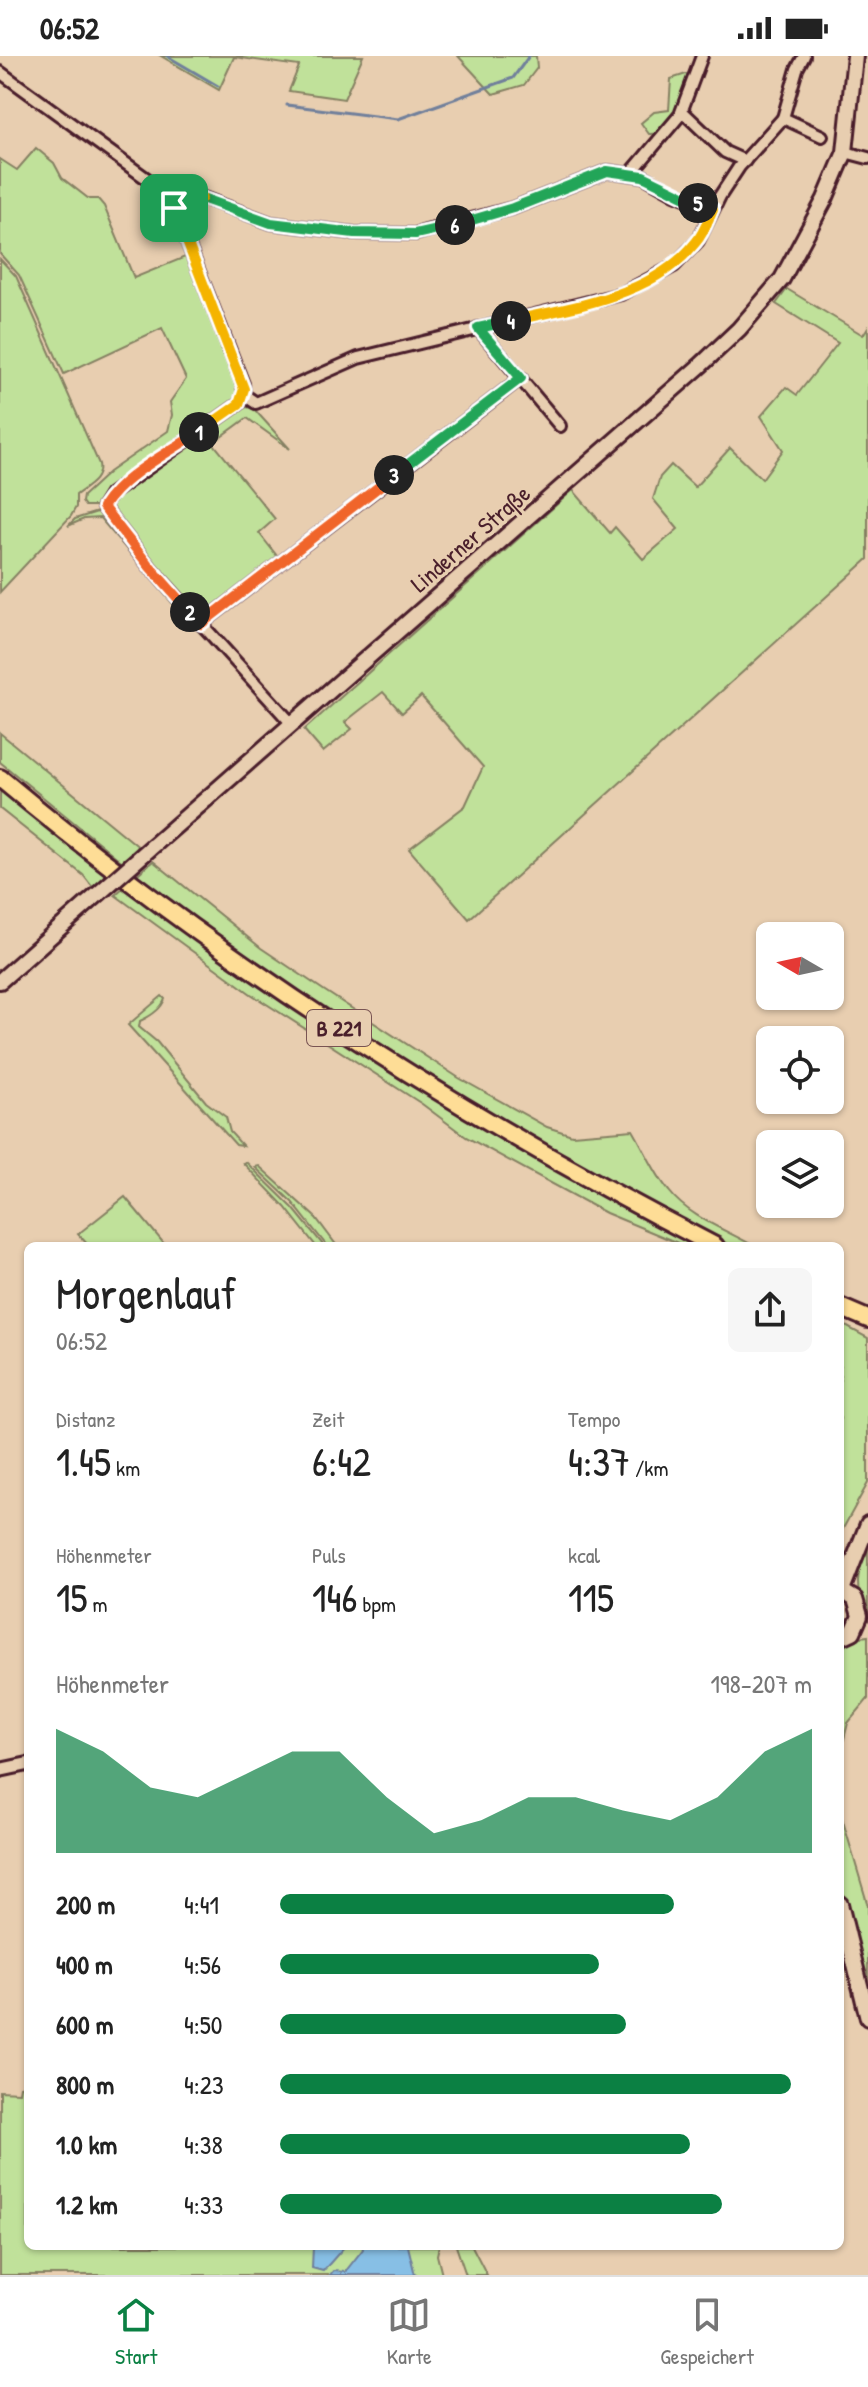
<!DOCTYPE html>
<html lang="de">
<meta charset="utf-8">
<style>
:root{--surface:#fff;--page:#f6f6f6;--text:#222;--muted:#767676;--line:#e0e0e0;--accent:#0b8043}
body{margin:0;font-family:"Patrick Hand",sans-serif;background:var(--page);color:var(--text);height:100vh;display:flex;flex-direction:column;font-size:30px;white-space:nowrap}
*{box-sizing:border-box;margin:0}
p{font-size:26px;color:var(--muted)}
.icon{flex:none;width:44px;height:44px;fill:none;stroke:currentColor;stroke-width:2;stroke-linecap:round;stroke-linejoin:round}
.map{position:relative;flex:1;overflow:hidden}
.details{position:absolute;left:24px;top:1186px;width:820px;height:1008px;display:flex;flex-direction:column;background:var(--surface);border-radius:12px;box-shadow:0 2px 6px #0004}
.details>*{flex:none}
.needle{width:52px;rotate:279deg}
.fabs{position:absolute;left:756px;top:866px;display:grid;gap:16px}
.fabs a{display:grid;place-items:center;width:88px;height:88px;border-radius:12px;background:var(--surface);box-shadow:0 2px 6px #0004;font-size:40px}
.pin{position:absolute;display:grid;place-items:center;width:68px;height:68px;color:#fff;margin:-34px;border-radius:16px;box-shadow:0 4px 12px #0006}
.km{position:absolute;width:40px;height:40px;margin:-20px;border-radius:50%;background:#222;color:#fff;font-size:22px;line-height:40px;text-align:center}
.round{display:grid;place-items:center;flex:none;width:84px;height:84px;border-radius:12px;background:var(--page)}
.head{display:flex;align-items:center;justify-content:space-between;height:136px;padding:0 32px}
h1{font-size:44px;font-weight:600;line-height:60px}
.figures{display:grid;grid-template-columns:repeat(3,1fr);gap:12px;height:136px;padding:8px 32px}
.figures div{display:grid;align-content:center}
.figures b{font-size:40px;font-weight:600}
.figures small{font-size:22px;font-weight:400}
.figures p{font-size:22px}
.chart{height:224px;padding:16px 32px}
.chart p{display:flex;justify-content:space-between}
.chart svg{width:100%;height:144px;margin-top:8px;fill:var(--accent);opacity:.7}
ul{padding:0 32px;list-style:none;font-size:26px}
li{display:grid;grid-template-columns:128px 96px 1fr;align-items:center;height:60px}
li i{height:20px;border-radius:10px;background:var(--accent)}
.status{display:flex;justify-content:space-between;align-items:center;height:56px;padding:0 40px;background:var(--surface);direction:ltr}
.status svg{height:22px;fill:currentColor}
.dock{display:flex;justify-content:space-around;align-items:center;height:112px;border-top:2px solid var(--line);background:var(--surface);font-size:22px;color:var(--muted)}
.dock a{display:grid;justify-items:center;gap:4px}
.dock .on{color:var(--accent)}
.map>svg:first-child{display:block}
.green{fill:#c0e19a;stroke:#858062;stroke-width:2}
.water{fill:#87bfe5;stroke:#6f7f9b;stroke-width:2}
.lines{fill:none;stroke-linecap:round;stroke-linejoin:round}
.stream{stroke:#6f7f9b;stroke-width:3}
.minor-casing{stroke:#4a1f2b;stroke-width:16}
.tertiary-casing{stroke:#4a1f2b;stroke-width:18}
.secondary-casing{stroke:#4a1f2b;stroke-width:20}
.primary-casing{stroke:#4a1f2b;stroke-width:22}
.minor{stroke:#e8ceb0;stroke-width:10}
.tertiary{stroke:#e8ceb0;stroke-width:12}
.secondary{stroke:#e8ceb0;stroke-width:14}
.primary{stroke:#fedd96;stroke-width:16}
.secondary-bridge-casing{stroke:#4a1f2b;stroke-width:20;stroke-linecap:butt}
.secondary-bridge{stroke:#e8ceb0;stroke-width:14}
.split-1-casing{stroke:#fff;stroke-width:16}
.split-2-casing{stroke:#fff;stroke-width:16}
.split-3-casing{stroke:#fff;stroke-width:16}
.split-4-casing{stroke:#fff;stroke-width:16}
.split-5-casing{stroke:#fff;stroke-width:16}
.split-6-casing{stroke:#fff;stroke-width:16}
.split-7-casing{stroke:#fff;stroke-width:16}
.split-8-casing{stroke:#fff;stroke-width:16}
.split-1{stroke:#f5b400;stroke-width:10}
.split-2{stroke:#f0652b;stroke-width:10}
.split-3{stroke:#f0652b;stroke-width:10}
.split-4{stroke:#22a559;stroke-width:10}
.split-5{stroke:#f5b400;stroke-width:10}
.split-6{stroke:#22a559;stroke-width:10}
.split-7{stroke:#22a559;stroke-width:10}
.split-8{stroke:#f5b400;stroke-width:10}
.labels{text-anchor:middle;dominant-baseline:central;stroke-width:7;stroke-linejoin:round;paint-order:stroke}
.shield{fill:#e8ceb0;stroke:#795453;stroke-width:2}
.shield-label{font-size:22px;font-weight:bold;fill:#4a1f2b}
.street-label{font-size:24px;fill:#4a1f2b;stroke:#e8ceb0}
</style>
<div class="status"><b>06:52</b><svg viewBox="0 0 49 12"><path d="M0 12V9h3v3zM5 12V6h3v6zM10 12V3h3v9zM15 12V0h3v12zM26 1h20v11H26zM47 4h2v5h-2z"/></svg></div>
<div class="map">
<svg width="868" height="2219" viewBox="0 0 868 2219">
<rect width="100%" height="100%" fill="#e8ceb0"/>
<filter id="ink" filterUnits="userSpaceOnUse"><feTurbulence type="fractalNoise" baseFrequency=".0125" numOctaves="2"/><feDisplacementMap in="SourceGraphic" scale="16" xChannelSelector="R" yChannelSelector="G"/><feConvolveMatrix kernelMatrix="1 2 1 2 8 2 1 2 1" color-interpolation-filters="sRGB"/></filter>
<g filter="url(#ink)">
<g class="green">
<path d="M161,0H363L344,43L289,35L299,10L234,1L219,34Z"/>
<path d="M458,0H536L537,12L524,29L493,38Z"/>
<path d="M686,18H692C685,38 675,79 649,78L641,67L654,56L669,54L671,23Z"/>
<path d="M36,92L54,107L62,122L89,143H98L104,150L134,222L190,199L235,310L240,336L236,347L119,425L96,450H85L82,446L83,440L109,416L168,375L172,359L170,346L186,323L162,272L64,318L19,219L0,198V103L17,114Z"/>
<path d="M0,203L16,220L99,408C102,424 88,430 76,439V451L71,460L0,536Z"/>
<path d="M787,233L863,279L868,271V503L469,863L409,793L465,750L483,711L421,640L402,657L383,636L345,666L352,673L323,696L304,674L573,434L610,477L615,471L643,503L678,473L653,443L660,421L671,409L695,431L730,392L762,423L783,394L761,360L786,331L797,339L838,287L776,248Z"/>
<path d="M247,351L254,353L290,393L247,362L213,387L275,463L259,477L281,505L202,565L142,496L112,455L110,448L116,439L236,354Z"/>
<path d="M97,456L102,458L107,468L235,612L184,561L100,462L84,463L68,470L75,463Z"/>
<path d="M284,665L285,667L126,809L0,706V677L140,792Z"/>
<path d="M0,725L115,819L94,833L83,819L0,753Z"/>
<path d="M153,805L261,892L325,935L459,1022L547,1071L572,1079L633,1074C645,1094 654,1117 669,1135C689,1161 726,1174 754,1190H731L544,1088L429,1020L284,928L133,822Z"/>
<path d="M127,828L211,894L373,1004L532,1100L707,1190H685L606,1157L466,1081L422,1048L251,938L115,839Z"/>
<path d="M162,940L165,943C161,954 151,960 140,965L139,971L157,986L206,1046L226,1061L230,1076L243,1090L236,1089L128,969Z"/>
<path d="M246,1106L293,1152L324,1190H316L285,1151L243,1107Z"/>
<path d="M259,1110L316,1162L337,1190H327L292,1146L255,1111Z"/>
<path d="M125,1141L166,1190H89L78,1178Z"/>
<path d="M840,1267L868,1282V1427L840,1478Z"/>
<path d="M868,1486V1555C850,1532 860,1512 868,1486Z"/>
<path d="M868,1580V1643L848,1667L840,1699V1592L854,1582Z"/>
<path d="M840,1755L868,1850V1945L840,1828Z"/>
<path d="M28,2029V2190H439L437,2199L442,2219H0V2035L19,2036L20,2030Z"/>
<path d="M456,2190H472L487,2219H466Z"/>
</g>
<g class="water">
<path d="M313,2190H345L323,2215L312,2212Z"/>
<path d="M362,2190H408L415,2219H330L333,2215L345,2216L363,2193Z"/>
</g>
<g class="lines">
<g class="stream">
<path d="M167,0L218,30"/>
<path d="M287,49L398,63L513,22L529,0"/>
</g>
<g class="minor-casing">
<g id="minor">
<path d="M0,16L161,133L201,141L271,167L354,177L415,178L513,152L607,115L643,120L675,138L713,153"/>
<path d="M682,55L725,96L745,105"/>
<path d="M783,62L797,13L804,0"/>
<path d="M845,96L868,102"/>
<path d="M631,117L680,59L702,0"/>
<path d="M161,133L174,152L243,328L244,339L256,347L358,302L621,238L674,210L698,185L720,140L739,111L783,62L822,80"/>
<path d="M478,272L560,370"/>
<path d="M244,339L239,348L111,438L103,451L150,511L292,668"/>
<path d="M201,568L521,322"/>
</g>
</g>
<g class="tertiary-casing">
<path id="tertiary" d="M0,1714L28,1708"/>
</g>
<g class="secondary-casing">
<g id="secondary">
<path d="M154,789L701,309L739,273L782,223L825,143L845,96L855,0"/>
<path d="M0,925L88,847"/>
<path d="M840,1534L855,1543L860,1560L853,1576L840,1582"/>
<path d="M842,1534L868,1468"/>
<path d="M840,1848L868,1962"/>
</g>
</g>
<g class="primary-casing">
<g id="primary">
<path d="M0,722C219,905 461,1060 715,1190"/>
<path d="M840,1251L868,1263"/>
</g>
</g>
<use href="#minor" class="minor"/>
<use href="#tertiary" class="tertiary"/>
<use href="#secondary" class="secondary"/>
<use href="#primary" class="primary"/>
<g class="secondary-bridge-casing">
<path id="secondary-bridge" d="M88,847L154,789"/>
</g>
<use href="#secondary-bridge" class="secondary-bridge"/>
</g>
</g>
<g class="lines" filter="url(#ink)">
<g class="split-1-casing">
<path id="split-1" d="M174,152L244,333L239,348L199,376"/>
</g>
<g class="split-2-casing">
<path id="split-2" d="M190,556L150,511L103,451C124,418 167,398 199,376"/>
</g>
<g class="split-3-casing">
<path id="split-3" d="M190,556L201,568L394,419"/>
</g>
<g class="split-4-casing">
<path id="split-4" d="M394,419L521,322L478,272L511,265"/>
</g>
<g class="split-5-casing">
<path id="split-5" d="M511,265C574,250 653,241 696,186C704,177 708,164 713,153L698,147"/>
</g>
<g class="split-6-casing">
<path id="split-6" d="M455,169L513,152L607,115L643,120L698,147"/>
</g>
<g class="split-7-casing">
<path id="split-7" d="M202,142L271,167L354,177L415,178L455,169"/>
</g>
<g class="split-8-casing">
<path id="split-8" d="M174,152L161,133L202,142"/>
</g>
<use href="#split-1" class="split-1"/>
<use href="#split-2" class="split-2"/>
<use href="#split-3" class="split-3"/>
<use href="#split-4" class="split-4"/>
<use href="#split-5" class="split-5"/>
<use href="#split-6" class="split-6"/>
<use href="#split-7" class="split-7"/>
<use href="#split-8" class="split-8"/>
</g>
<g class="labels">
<rect class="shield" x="307" y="954" width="64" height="36" rx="6"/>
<g class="shield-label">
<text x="339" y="972">B 221</text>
</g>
<g class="street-label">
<text transform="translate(470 482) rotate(-41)">Linderner Straße</text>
</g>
</g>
</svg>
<div class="fabs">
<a><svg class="needle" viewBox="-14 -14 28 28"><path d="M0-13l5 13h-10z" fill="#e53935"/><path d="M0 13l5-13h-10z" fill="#767676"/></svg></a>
<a><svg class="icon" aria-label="locate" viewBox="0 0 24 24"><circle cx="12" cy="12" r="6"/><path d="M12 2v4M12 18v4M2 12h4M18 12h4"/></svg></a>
<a><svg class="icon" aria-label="layers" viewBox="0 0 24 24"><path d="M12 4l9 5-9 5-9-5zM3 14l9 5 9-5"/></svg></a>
</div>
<div class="pin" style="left:174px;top:152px;background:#1e9e55"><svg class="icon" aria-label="arrive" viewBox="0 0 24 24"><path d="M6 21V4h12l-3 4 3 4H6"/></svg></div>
<b class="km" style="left:199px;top:376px">1</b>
<b class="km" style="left:190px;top:556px">2</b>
<b class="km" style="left:394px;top:419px">3</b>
<b class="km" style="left:511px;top:265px">4</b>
<b class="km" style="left:698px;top:147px">5</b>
<b class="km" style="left:455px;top:169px">6</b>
<section class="details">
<div class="head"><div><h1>Morgenlauf</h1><p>06:52</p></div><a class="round"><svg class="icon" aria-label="share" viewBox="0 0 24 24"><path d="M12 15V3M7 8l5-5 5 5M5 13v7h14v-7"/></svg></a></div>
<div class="figures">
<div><p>Distanz</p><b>1.45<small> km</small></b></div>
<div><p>Zeit</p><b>6:42</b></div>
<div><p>Tempo</p><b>4:37<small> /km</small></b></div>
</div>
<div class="figures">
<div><p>Höhenmeter</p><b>15<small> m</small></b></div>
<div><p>Puls</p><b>146<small> bpm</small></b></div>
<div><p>kcal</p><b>115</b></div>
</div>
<div class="chart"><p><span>Höhenmeter</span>198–207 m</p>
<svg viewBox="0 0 160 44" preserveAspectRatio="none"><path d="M0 44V6L10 13L20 24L30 27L40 20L50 13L60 13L70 27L80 38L90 34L100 27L110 27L120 31L130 34L140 27L150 13L160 6V44z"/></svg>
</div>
<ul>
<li><b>200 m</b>4:41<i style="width:74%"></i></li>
<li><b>400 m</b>4:56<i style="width:60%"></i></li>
<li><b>600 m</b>4:50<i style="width:65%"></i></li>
<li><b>800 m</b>4:23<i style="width:96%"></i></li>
<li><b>1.0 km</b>4:38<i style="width:77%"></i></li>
<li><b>1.2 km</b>4:33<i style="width:83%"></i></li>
</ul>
</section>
</div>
<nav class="dock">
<a class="on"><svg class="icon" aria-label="home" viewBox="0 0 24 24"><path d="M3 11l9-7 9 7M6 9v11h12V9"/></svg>Start</a>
<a><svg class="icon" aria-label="map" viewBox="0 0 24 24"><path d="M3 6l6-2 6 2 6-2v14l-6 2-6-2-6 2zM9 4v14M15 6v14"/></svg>Karte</a>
<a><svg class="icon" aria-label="saved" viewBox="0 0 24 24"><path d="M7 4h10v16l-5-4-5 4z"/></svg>Gespeichert</a>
</nav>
